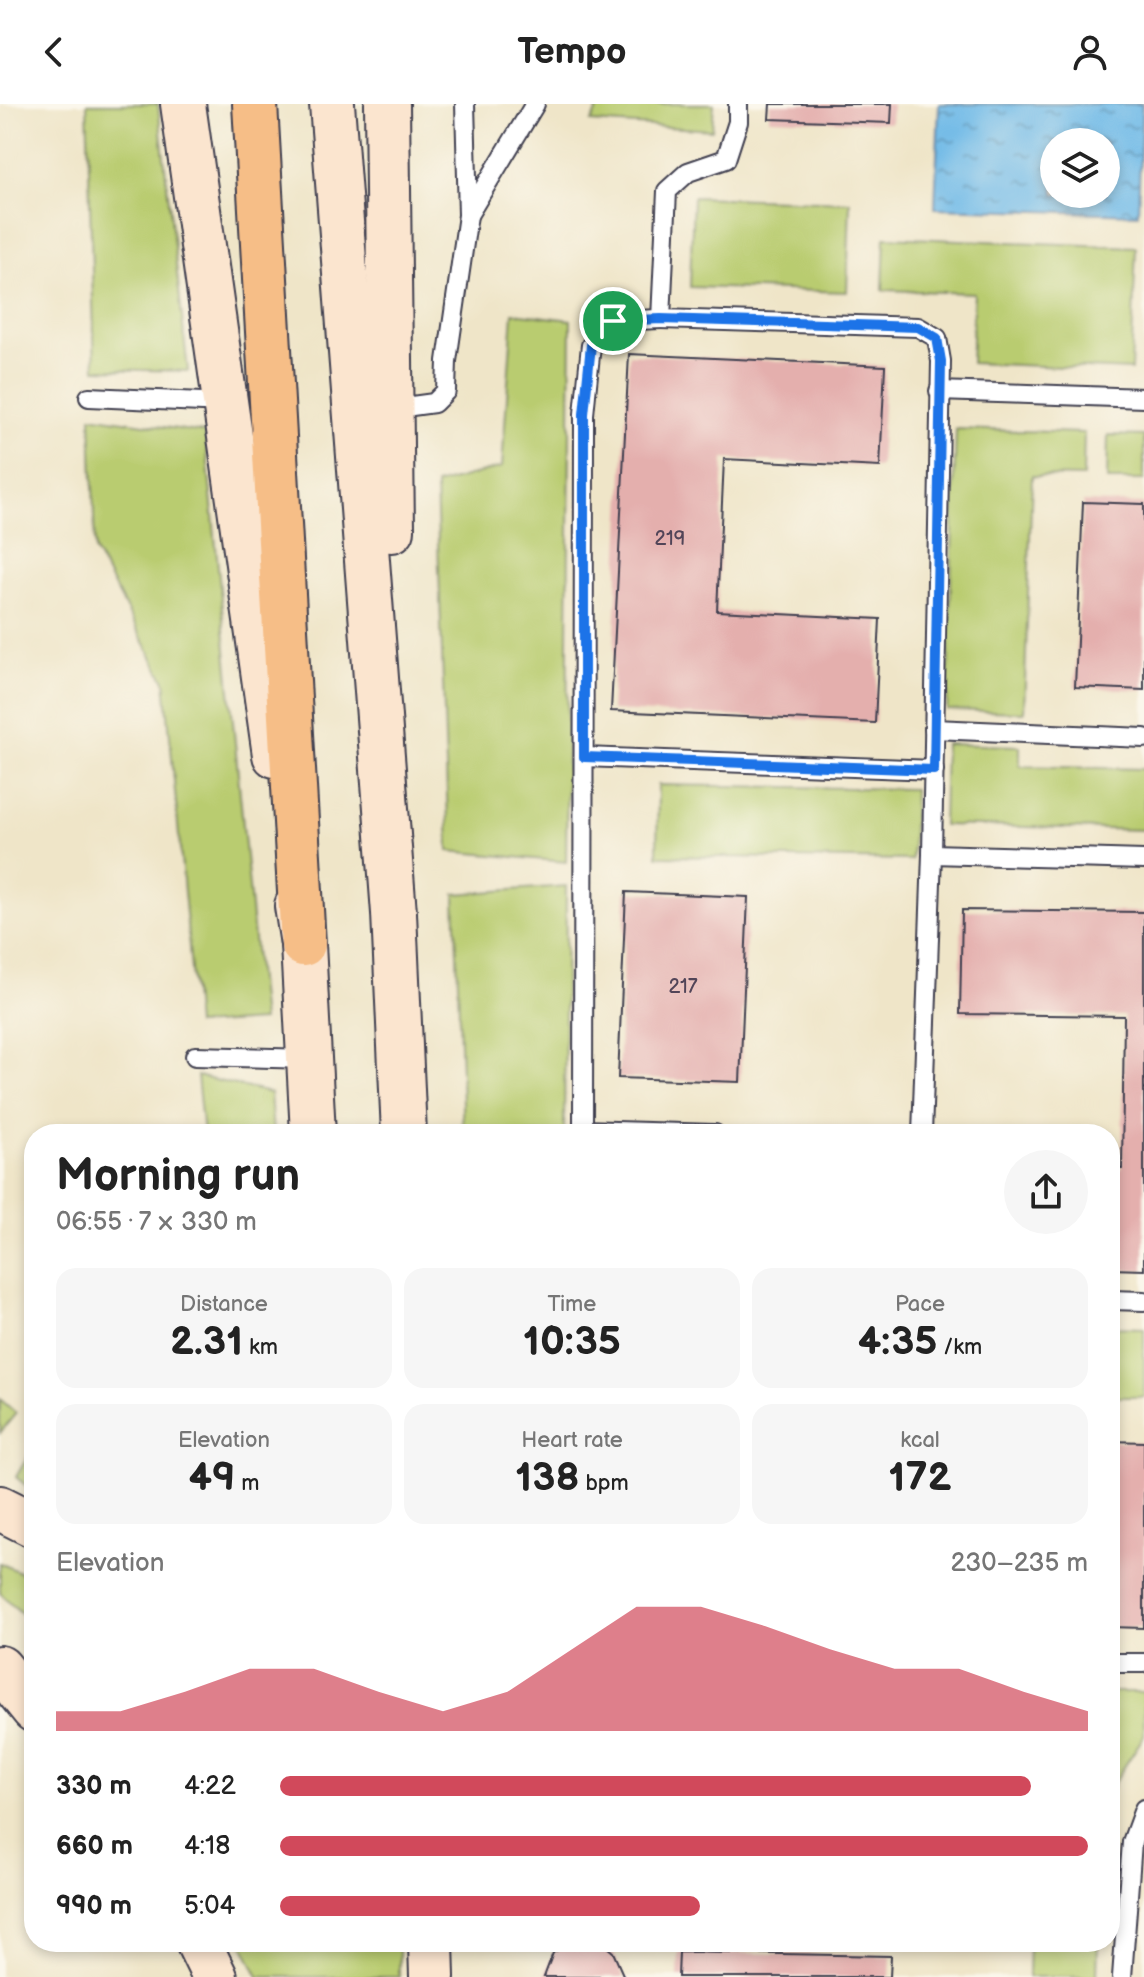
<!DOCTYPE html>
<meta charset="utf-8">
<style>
:root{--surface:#fff;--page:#f6f6f6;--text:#222;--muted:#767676;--accent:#d1495b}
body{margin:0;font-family:"Balsamiq Sans",sans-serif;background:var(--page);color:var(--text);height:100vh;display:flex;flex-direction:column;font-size:30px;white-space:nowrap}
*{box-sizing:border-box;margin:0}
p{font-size:26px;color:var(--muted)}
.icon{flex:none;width:44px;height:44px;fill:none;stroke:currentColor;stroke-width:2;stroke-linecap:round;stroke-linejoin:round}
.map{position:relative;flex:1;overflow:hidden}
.panel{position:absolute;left:24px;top:1020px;width:1096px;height:828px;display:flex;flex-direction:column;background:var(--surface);border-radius:32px;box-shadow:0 4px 12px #0003}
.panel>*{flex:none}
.fabs{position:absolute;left:1040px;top:24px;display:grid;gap:16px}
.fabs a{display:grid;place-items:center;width:80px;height:80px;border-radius:50%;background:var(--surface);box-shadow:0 4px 12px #0003;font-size:40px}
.pin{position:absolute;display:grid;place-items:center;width:68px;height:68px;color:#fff;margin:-34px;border:4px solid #fff;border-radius:50%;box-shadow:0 2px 8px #0007}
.round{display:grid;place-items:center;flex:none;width:84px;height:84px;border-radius:42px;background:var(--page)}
.summary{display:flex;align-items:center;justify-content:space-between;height:136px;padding:0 32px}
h1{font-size:44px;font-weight:800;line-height:60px}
.metrics{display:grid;grid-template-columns:repeat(3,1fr);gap:12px;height:136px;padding:8px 32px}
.metrics div{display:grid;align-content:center;border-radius:20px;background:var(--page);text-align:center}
.metrics b{font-size:40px;font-weight:800}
.metrics small{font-size:22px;font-weight:400}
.metrics p{font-size:22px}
.chart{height:224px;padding:16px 32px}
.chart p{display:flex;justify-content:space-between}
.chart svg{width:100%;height:144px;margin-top:8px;fill:var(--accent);opacity:.7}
ul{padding:0 32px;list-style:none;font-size:26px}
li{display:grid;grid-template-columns:128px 96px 1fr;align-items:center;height:60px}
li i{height:20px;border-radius:10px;background:var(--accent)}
header{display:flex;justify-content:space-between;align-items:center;height:104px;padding:0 32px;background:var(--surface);font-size:36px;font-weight:800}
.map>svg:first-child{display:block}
.green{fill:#b9cc70;stroke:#6e7756;stroke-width:2}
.water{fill:url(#water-ripples);stroke:#486e91;stroke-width:2;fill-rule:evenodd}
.building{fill:#e4afad}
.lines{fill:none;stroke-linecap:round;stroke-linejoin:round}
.service-casing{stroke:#413f50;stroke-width:22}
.secondary-casing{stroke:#413f50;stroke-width:48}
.motorway-casing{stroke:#413f50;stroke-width:48}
.service{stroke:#fff;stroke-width:18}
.secondary{stroke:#fbe5cf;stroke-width:44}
.motorway{stroke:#f6be87;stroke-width:44}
.route-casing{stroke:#fff;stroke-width:16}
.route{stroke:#1a73e8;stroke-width:10}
.labels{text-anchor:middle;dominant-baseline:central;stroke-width:6;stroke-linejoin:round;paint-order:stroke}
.number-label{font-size:20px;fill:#524558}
</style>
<header><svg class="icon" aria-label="back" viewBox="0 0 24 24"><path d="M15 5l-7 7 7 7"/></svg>Tempo<svg class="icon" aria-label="person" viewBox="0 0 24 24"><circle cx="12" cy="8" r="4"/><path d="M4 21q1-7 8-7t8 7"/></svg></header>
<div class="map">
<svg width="1144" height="1873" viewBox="0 0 1144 1873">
<defs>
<pattern id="water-ripples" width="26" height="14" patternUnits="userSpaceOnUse" patternTransform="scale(2)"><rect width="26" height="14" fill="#6eb9e7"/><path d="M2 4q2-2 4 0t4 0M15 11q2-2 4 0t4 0" fill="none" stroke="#5a96bc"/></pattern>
</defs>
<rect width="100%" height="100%" fill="#fbf7ec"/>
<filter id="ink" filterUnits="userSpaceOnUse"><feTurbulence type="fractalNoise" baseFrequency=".0125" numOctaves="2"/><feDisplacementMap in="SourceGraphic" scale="16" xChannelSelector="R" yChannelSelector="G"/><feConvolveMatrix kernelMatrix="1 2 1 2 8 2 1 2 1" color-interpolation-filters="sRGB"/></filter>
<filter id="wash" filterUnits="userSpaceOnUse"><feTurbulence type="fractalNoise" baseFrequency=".006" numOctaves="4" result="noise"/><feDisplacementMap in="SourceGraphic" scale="32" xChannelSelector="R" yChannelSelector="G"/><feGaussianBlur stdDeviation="1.8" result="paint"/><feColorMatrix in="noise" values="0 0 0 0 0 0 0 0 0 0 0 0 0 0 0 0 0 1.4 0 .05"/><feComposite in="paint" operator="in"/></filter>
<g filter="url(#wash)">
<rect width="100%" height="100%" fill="#efe5c8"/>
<g class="green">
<path d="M87,0H158L188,267L95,265Z"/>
<path d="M600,0H714L712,26L591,18Z"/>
<path d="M693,93L850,98L847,188L690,183Z"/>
<path d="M885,133L1136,143L1131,266L971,259L974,189L883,186Z"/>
<path d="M513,209L571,216L566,758L449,747L436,381L502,363Z"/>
<path d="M91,312L205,329L262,917L196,921L165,577L95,447Z"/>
<path d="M956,325L1084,329L1083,373L1032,372L1024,608L947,606Z"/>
<path d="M1108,331L1144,332V376H1107Z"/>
<path d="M945,640L1020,642V662L1144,665V726L943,721Z"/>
<path d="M658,681L914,685L912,756L657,752Z"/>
<path d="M566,782L564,1030H463L455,790Z"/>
<path d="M197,972L270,989L273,1030H203Z"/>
<path d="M1110,1223L1144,1224V1293H1110Z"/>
<path d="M0,1295L16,1309L0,1329Z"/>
<path d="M34,1342V1388L16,1373Z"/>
<path d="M0,1459L34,1475V1521L0,1489Z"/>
<path d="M1110,1588H1144V1632L1113,1680L1110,1693Z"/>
<path d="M242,1838H399V1873H259Z"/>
<path d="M1029,1838H1098L1097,1873H1028Z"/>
</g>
<path class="water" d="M939,0H1142L1138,110L935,104ZM1054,38H1106V90H1054Z"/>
<g id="blocks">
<g class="building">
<path d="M770,0H892L891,19L769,15Z"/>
<path d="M629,250L885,262L880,363L724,355L717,507L880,515L875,619L611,607Z"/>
<path d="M1083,398L1144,400V586L1075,583Z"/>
<path d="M626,788L748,793L740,978L618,974Z"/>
<path d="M962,806L1144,808V1166L1110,1165V1065H1122L1124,912L960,910Z"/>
<path d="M1110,1337L1144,1338V1524L1110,1523Z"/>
<path d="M570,1838H601L613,1848L624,1873H544L553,1849Z"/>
<path d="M679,1848L891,1852L890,1873H678Z"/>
</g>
</g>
</g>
<g filter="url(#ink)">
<use href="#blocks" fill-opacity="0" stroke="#413f50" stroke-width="2"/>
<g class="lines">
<g class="service-casing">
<g id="service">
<path d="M738,0V18L726,55L688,68L667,87L661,215L918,223L937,234L941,257L932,750L922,1030"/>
<path d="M468,111L535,0"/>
<path d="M939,287L1144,294"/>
<path d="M89,293L225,299"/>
<path d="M390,305L434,299L446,287L447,257L468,111L465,0"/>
<path d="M934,625L1144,634"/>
<path d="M584,653L934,666"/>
<path d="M932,750L1144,756"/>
<path d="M195,952L309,955"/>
<path d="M583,1026L715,1030"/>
<path d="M583,1030L584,310L591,241L613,217L661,215"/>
<path d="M1110,1196L1144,1197"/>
<path d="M1110,1559H1144"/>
<path d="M1122,1873L1132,1738L1144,1705"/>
</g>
</g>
<g class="secondary-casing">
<g id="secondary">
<path d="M183,0L275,651"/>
<path d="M332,0L394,809L404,1030"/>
<path d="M387,0L392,426"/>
<path d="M297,802L303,840L313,1030"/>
<path d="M0,1404L34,1421"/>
<path d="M0,1564L34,1606"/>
<path d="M198,1838L215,1873"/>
<path d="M431,1838L432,1873"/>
</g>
</g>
<g class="motorway-casing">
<path id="motorway" d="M255,0L303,840"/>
</g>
<use href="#service" class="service"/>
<use href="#secondary" class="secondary"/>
<use href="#motorway" class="motorway"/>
</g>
</g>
<g class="lines" filter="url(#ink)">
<g class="route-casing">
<path id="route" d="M661,215L918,223L937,234L941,257L934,666L584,653V310L591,241L613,217Z"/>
</g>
<use href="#route" class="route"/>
</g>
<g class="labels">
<g class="number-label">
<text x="670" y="435">219</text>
<text x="683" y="883">217</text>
</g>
</g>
</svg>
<div class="fabs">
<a><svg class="icon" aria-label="layers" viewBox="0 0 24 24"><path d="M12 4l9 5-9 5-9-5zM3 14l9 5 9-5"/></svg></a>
</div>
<div class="pin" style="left:613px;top:217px;background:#1e9e55"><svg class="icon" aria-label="arrive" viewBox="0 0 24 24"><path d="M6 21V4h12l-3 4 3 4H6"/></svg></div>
<section class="panel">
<div class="summary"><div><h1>Morning run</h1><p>06:55 · 7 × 330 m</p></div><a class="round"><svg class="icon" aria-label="share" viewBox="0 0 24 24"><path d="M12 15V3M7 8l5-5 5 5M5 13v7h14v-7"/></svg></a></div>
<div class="metrics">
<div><p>Distance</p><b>2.31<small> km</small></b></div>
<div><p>Time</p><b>10:35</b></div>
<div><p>Pace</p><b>4:35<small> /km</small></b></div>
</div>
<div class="metrics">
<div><p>Elevation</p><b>49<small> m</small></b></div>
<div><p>Heart rate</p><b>138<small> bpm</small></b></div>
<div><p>kcal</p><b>172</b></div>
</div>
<div class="chart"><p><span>Elevation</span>230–235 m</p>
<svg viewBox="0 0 160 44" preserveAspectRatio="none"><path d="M0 44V38L10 38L20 32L30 25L40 25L50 32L60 38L70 32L80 19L90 6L100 6L110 12L120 19L130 25L140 25L150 32L160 38V44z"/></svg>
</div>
<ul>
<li><b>330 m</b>4:22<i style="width:93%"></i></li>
<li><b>660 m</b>4:18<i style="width:100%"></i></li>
<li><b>990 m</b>5:04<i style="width:52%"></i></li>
</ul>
</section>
</div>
